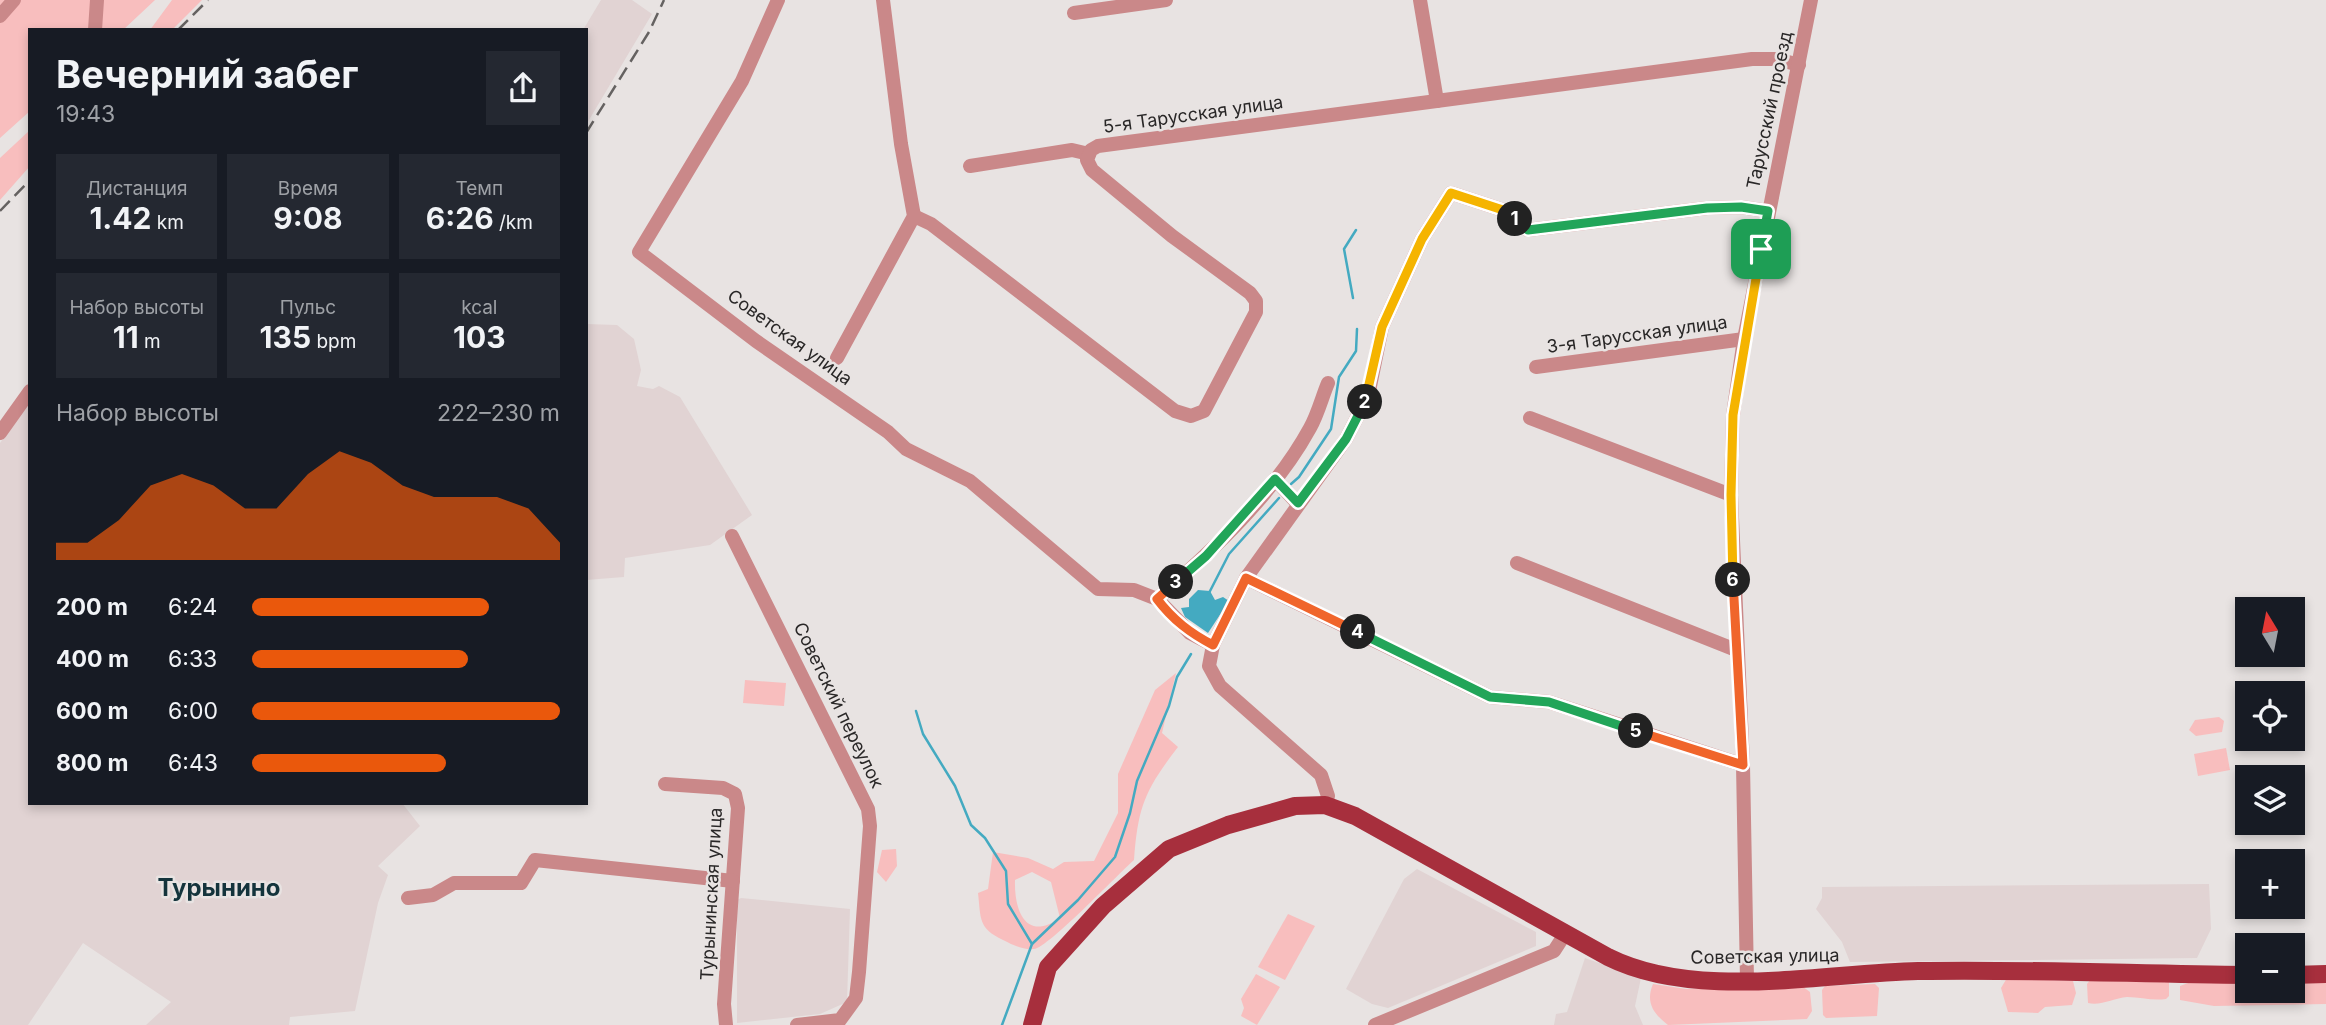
<!DOCTYPE html>
<html lang="ru">
<meta charset="utf-8">
<style>
:root{--surface:#171b24;--page:#242831;--text:#f1f3f6;--muted:#9ea1a6;--accent:#ea580c}
body{margin:0;font-family:Inter,sans-serif;background:var(--page);color:var(--text);height:100vh;display:flex;flex-direction:column;font-size:26px;white-space:nowrap}
*{box-sizing:border-box;margin:0}
p{font-size:23px;color:var(--muted)}
.icon{flex:none;width:38px;height:38px;fill:none;stroke:currentColor;stroke-width:2;stroke-linecap:round;stroke-linejoin:round}
.map{position:relative;flex:1;overflow:hidden}
.side{position:absolute;left:28px;top:28px;width:560px;height:777px;display:flex;flex-direction:column;background:var(--surface);border-radius:0px;box-shadow:0 4px 10px #0003}
.side>*{flex:none}
.needle{width:46px;rotate:350deg}
.buttons{position:absolute;left:2235px;top:597px;display:grid;gap:14px}
.buttons a{display:grid;place-items:center;width:70px;height:70px;border-radius:0px;background:var(--surface);box-shadow:0 4px 10px #0003;font-size:35px}
.pin{position:absolute;display:grid;place-items:center;width:60px;height:60px;color:#fff;margin:-30px;border-radius:14px;box-shadow:0 4px 10px #0006}
.km{position:absolute;width:35px;height:35px;margin:-18px;border-radius:50%;background:#222;color:#fff;font-size:19px;line-height:35px;text-align:center}
.round{display:grid;place-items:center;flex:none;width:74px;height:74px;border-radius:0px;background:var(--page)}
.head{display:flex;align-items:center;justify-content:space-between;height:119px;padding:0 28px}
h1{font-size:38px;font-weight:700;line-height:52px}
.figures{display:grid;grid-template-columns:repeat(3,1fr);gap:10px;height:119px;padding:7px 28px}
.figures div{display:grid;align-content:center;border-radius:0px;background:var(--page);text-align:center}
.figures b{font-size:30px;font-weight:700}
.figures small{font-size:19px;font-weight:400}
.figures p{font-size:19px}
.chart{height:196px;padding:14px 28px}
.chart p{display:flex;justify-content:space-between}
.chart svg{width:100%;height:126px;margin-top:7px;fill:var(--accent);opacity:.7}
ul{padding:0 28px;list-style:none;font-size:23px}
li{display:grid;grid-template-columns:112px 84px 1fr;align-items:center;height:52px}
li i{height:18px;border-radius:9px;background:var(--accent)}
.map>svg:first-child{display:block}
.built{fill:#e1d3d3}
.green{fill:#f8bebe;fill-rule:evenodd}
.water{fill:#44aac1}
.lines{fill:none;stroke-linecap:round;stroke-linejoin:round}
.stream{stroke:#44aac1;stroke-width:2.5}
.minor{stroke:#ca8889;stroke-width:14}
.major{stroke:#a72f3d;stroke-width:18}
.rail{stroke:#656261;stroke-width:2.5;stroke-dasharray:14 7;stroke-linecap:butt}
.split-1-casing{stroke:#fff;stroke-width:14}
.split-2-casing{stroke:#fff;stroke-width:14}
.split-3-casing{stroke:#fff;stroke-width:14}
.split-4-casing{stroke:#fff;stroke-width:14}
.split-5-casing{stroke:#fff;stroke-width:14}
.split-6-casing{stroke:#fff;stroke-width:14}
.split-7-casing{stroke:#fff;stroke-width:14}
.split-1{stroke:#22a559;stroke-width:9}
.split-2{stroke:#f5b400;stroke-width:9}
.split-3{stroke:#22a559;stroke-width:9}
.split-4{stroke:#f0652b;stroke-width:9}
.split-5{stroke:#22a559;stroke-width:9}
.split-6{stroke:#f0652b;stroke-width:9}
.split-7{stroke:#f5b400;stroke-width:9}
.labels{text-anchor:middle;dominant-baseline:central;stroke-width:5;stroke-linejoin:round;paint-order:stroke}
.street-label{font-size:18px;fill:#292727;stroke:#e8e3e2}
.district-label{font-size:24px;font-weight:bold;fill:#14343c;stroke:#e8e3e2}
</style>
<div class="map">
<svg width="2326" height="1025" viewBox="0 0 2326 1025">
<rect width="100%" height="100%" fill="#e8e3e2"/>
<g class="built">
<path d="M601,0H632L652,14L586,125V30H583Z"/>
<path d="M586,324L617,325L634,339L641,370L637,386L653,389L659,386L680,397L752,515L710,545L625,558L624,577L586,580Z"/>
<path d="M30,403V803H402L420,826L378,866L388,875L378,903L355,1011L290,1017L289,1025H146L171,1002L83,943L28,1025H0V443Z"/>
<path d="M1417,869L1536,932V946L1388,1008L1372,1004L1346,989L1404,879Z"/>
<path d="M2209,884L2211,929L2197,958L1850,962L1842,942L1816,909L1822,898V887Z"/>
<path d="M741,898L850,909L847,1002L820,1014L737,1023V900Z"/>
<path d="M1585,958L1641,978L1635,1006L1643,1025H1554L1556,1014L1567,1012Z"/>
</g>
<g class="green">
<path d="M0,0H155L123,30H30V111L0,138Z"/>
<path d="M172,0H202L172,30H150Z"/>
<path d="M30,130V166L0,200V158Z"/>
<path d="M1176,673L1162,733L1178,747C1145,790 1138,806 1134,860C1118,874 1048,948 1034,949C1023,950 1013,945 1003,940C978,928 981,919 978,893L988,889L993,852L1028,858L1053,869L1064,862L1094,861L1118,813V774L1155,690ZM1032,872L1051,882L1060,918C1026,942 1014,911 1015,880Z"/>
<path d="M745,680L786,683L784,706L743,703Z"/>
<path d="M2219,717L2224,721L2222,732L2196,736L2189,730L2195,720Z"/>
<path d="M2226,748L2230,770L2198,776L2194,754Z"/>
<path d="M896,849L897,866L886,882L877,872L882,850Z"/>
<path d="M1288,914L1315,926L1285,980L1258,967Z"/>
<path d="M1256,974L1280,987L1257,1025L1241,1016L1244,1008L1241,999Z"/>
<path d="M2007,978L2073,981L2076,993L2072,1005L2045,1007L2038,1013L2008,1012L2001,988Z"/>
<path d="M2091,979L2169,980V996L2166,999C2152,1001 2141,997 2127,997C2114,998 2101,1006 2088,1003L2087,984Z"/>
<path d="M2326,981V1004L2214,1006L2180,1000V986L2191,982L2247,983V990H2292L2293,983Z"/>
<path d="M1653,984L1686,989L1802,986L1810,992L1812,1011L1807,1019L1668,1025C1654,1014 1645,1003 1653,984Z"/>
<path d="M1875,984L1879,988L1877,1016L1826,1018L1823,1015L1822,990L1825,986Z"/>
</g>
<path class="water" d="M1198,590L1210,591L1215,600L1223,597L1229,601L1208,633L1185,617L1181,608L1189,607V599Z"/>
<g class="lines">
<g class="stream">
<path d="M1353,298L1344,249L1356,230"/>
<path d="M1291,484L1299,477L1331,429L1339,377L1356,351L1357,329"/>
<path d="M1209,593L1229,554L1279,498"/>
<path d="M916,711L923,734L955,786L971,825L985,838L1006,871L1008,904L1032,944"/>
<path d="M1002,1025L1032,944L1078,900L1115,857L1130,813L1137,781L1169,706L1177,677L1191,654"/>
</g>
<g class="minor">
<path d="M778,0L742,81L639,252L756,341L888,432L906,449L970,481L1098,589L1134,590L1157,599L1190,633L1213,645L1209,666L1220,686L1321,775L1328,796L1325,805"/>
<path d="M1420,0L1437,101"/>
<path d="M1074,13L1166,0"/>
<path d="M0,16L14,0"/>
<path d="M95,30L97,0"/>
<path d="M970,166L1072,150L1089,154"/>
<path d="M914,216L931,224L1175,411L1191,416L1204,411L1256,312V301L1250,293L1172,236L1092,170L1087,160L1091,150L1098,146L1752,59H1777L1799,65"/>
<path d="M837,358L914,216L901,144L883,0"/>
<path d="M1536,367L1744,339"/>
<path d="M1530,418L1731,495"/>
<path d="M0,433L30,391"/>
<path d="M1275,479L1298,504"/>
<path d="M732,536L868,809L870,826L859,972L856,998L840,1020L797,1025"/>
<path d="M1517,563L1736,650"/>
<path d="M1246,578L1490,697L1549,702L1743,765"/>
<path d="M1157,599C1213,550 1274,494 1310,428C1318,414 1322,397 1328,383"/>
<path d="M1213,645L1246,578L1346,439L1368,396L1382,327L1422,239L1451,193L1506,211L1528,230L1707,208L1741,207L1768,211"/>
<path d="M665,784L723,788L735,794L738,808L724,1004L726,1025"/>
<path d="M408,898L433,895L454,883H521L535,860L733,881"/>
<path d="M1747,980L1743,765L1731,495L1733,415L1744,339L1811,0"/>
<path d="M1375,1025L1554,951L1565,934"/>
</g>
<g class="major">
<path d="M2292,975L2326,974"/>
<path d="M1032,1025L1048,967L1103,906L1169,849L1228,825L1295,806L1325,805L1355,816L1608,957C1696,1001 1822,973 1918,971C2027,969 2137,974 2247,975"/>
</g>
<g class="rail">
<path d="M178,30L208,0"/>
<path d="M586,133L649,32L664,0"/>
<path d="M0,211L30,180"/>
</g>
</g>
<g class="lines">
<g class="split-1-casing">
<path id="split-1" d="M1515,219L1528,230L1707,208L1741,207L1768,211L1761,249"/>
</g>
<g class="split-2-casing">
<path id="split-2" d="M1365,402L1382,327L1422,239L1451,193L1506,211L1515,219"/>
</g>
<g class="split-3-casing">
<path id="split-3" d="M1176,582L1206,556L1275,479L1298,503L1346,439L1365,402"/>
</g>
<g class="split-4-casing">
<path id="split-4" d="M1176,582L1157,599C1173,620 1190,633 1213,645L1246,578L1358,632"/>
</g>
<g class="split-5-casing">
<path id="split-5" d="M1358,632L1490,697L1549,702L1636,731"/>
</g>
<g class="split-6-casing">
<path id="split-6" d="M1636,731L1743,765L1733,580"/>
</g>
<g class="split-7-casing">
<path id="split-7" d="M1733,580L1731,495L1733,415L1761,249"/>
</g>
<use href="#split-1" class="split-1"/>
<use href="#split-2" class="split-2"/>
<use href="#split-3" class="split-3"/>
<use href="#split-4" class="split-4"/>
<use href="#split-5" class="split-5"/>
<use href="#split-6" class="split-6"/>
<use href="#split-7" class="split-7"/>
</g>
<g class="labels">
<g class="street-label">
<text transform="translate(1769 110) rotate(-78)">Тарусский проезд</text>
<text transform="translate(1193 114) rotate(-8)">5-я Тарусская улица</text>
<text transform="translate(1637 334) rotate(-8)">3-я Тарусская улица</text>
<text transform="translate(790 337) rotate(36)">Советская улица</text>
<text transform="translate(839 705) rotate(64)">Советский переулок</text>
<text transform="translate(711 894) rotate(-87)">Турынинская улица</text>
<text transform="translate(1765 956) rotate(-1)">Советская улица</text>
</g>
<g class="district-label">
<text x="219" y="887">Турынино</text>
</g>
</g>
</svg>
<div class="buttons">
<a><svg class="needle" viewBox="-14 -14 28 28"><path d="M0-13l5 13h-10z" fill="#e53935"/><path d="M0 13l5-13h-10z" fill="#9ea1a6"/></svg></a>
<a><svg class="icon" aria-label="locate" viewBox="0 0 24 24"><circle cx="12" cy="12" r="6"/><path d="M12 2v4M12 18v4M2 12h4M18 12h4"/></svg></a>
<a><svg class="icon" aria-label="layers" viewBox="0 0 24 24"><path d="M12 4l9 5-9 5-9-5zM3 14l9 5 9-5"/></svg></a>
<a>+</a>
<a>−</a>
</div>
<div class="pin" style="left:1761px;top:249px;background:#1e9e55"><svg class="icon" aria-label="arrive" viewBox="0 0 24 24"><path d="M6 21V4h12l-3 4 3 4H6"/></svg></div>
<b class="km" style="left:1515px;top:219px">1</b>
<b class="km" style="left:1365px;top:402px">2</b>
<b class="km" style="left:1176px;top:582px">3</b>
<b class="km" style="left:1358px;top:632px">4</b>
<b class="km" style="left:1636px;top:731px">5</b>
<b class="km" style="left:1733px;top:580px">6</b>
<section class="side">
<div class="head"><div><h1>Вечерний забег</h1><p>19:43</p></div><a class="round"><svg class="icon" aria-label="share" viewBox="0 0 24 24"><path d="M12 15V3M7 8l5-5 5 5M5 13v7h14v-7"/></svg></a></div>
<div class="figures">
<div><p>Дистанция</p><b>1.42<small> km</small></b></div>
<div><p>Время</p><b>9:08</b></div>
<div><p>Темп</p><b>6:26<small> /km</small></b></div>
</div>
<div class="figures">
<div><p>Набор высоты</p><b>11<small> m</small></b></div>
<div><p>Пульс</p><b>135<small> bpm</small></b></div>
<div><p>kcal</p><b>103</b></div>
</div>
<div class="chart"><p><span>Набор высоты</span>222–230 m</p>
<svg viewBox="0 0 160 44" preserveAspectRatio="none"><path d="M0 44V38L10 38L20 30L30 18L40 14L50 18L60 26L70 26L80 14L90 6L100 10L110 18L120 22L130 22L140 22L150 26L160 38V44z"/></svg>
</div>
<ul>
<li><b>200 m</b>6:24<i style="width:77%"></i></li>
<li><b>400 m</b>6:33<i style="width:70%"></i></li>
<li><b>600 m</b>6:00<i style="width:100%"></i></li>
<li><b>800 m</b>6:43<i style="width:63%"></i></li>
</ul>
</section>
</div>
